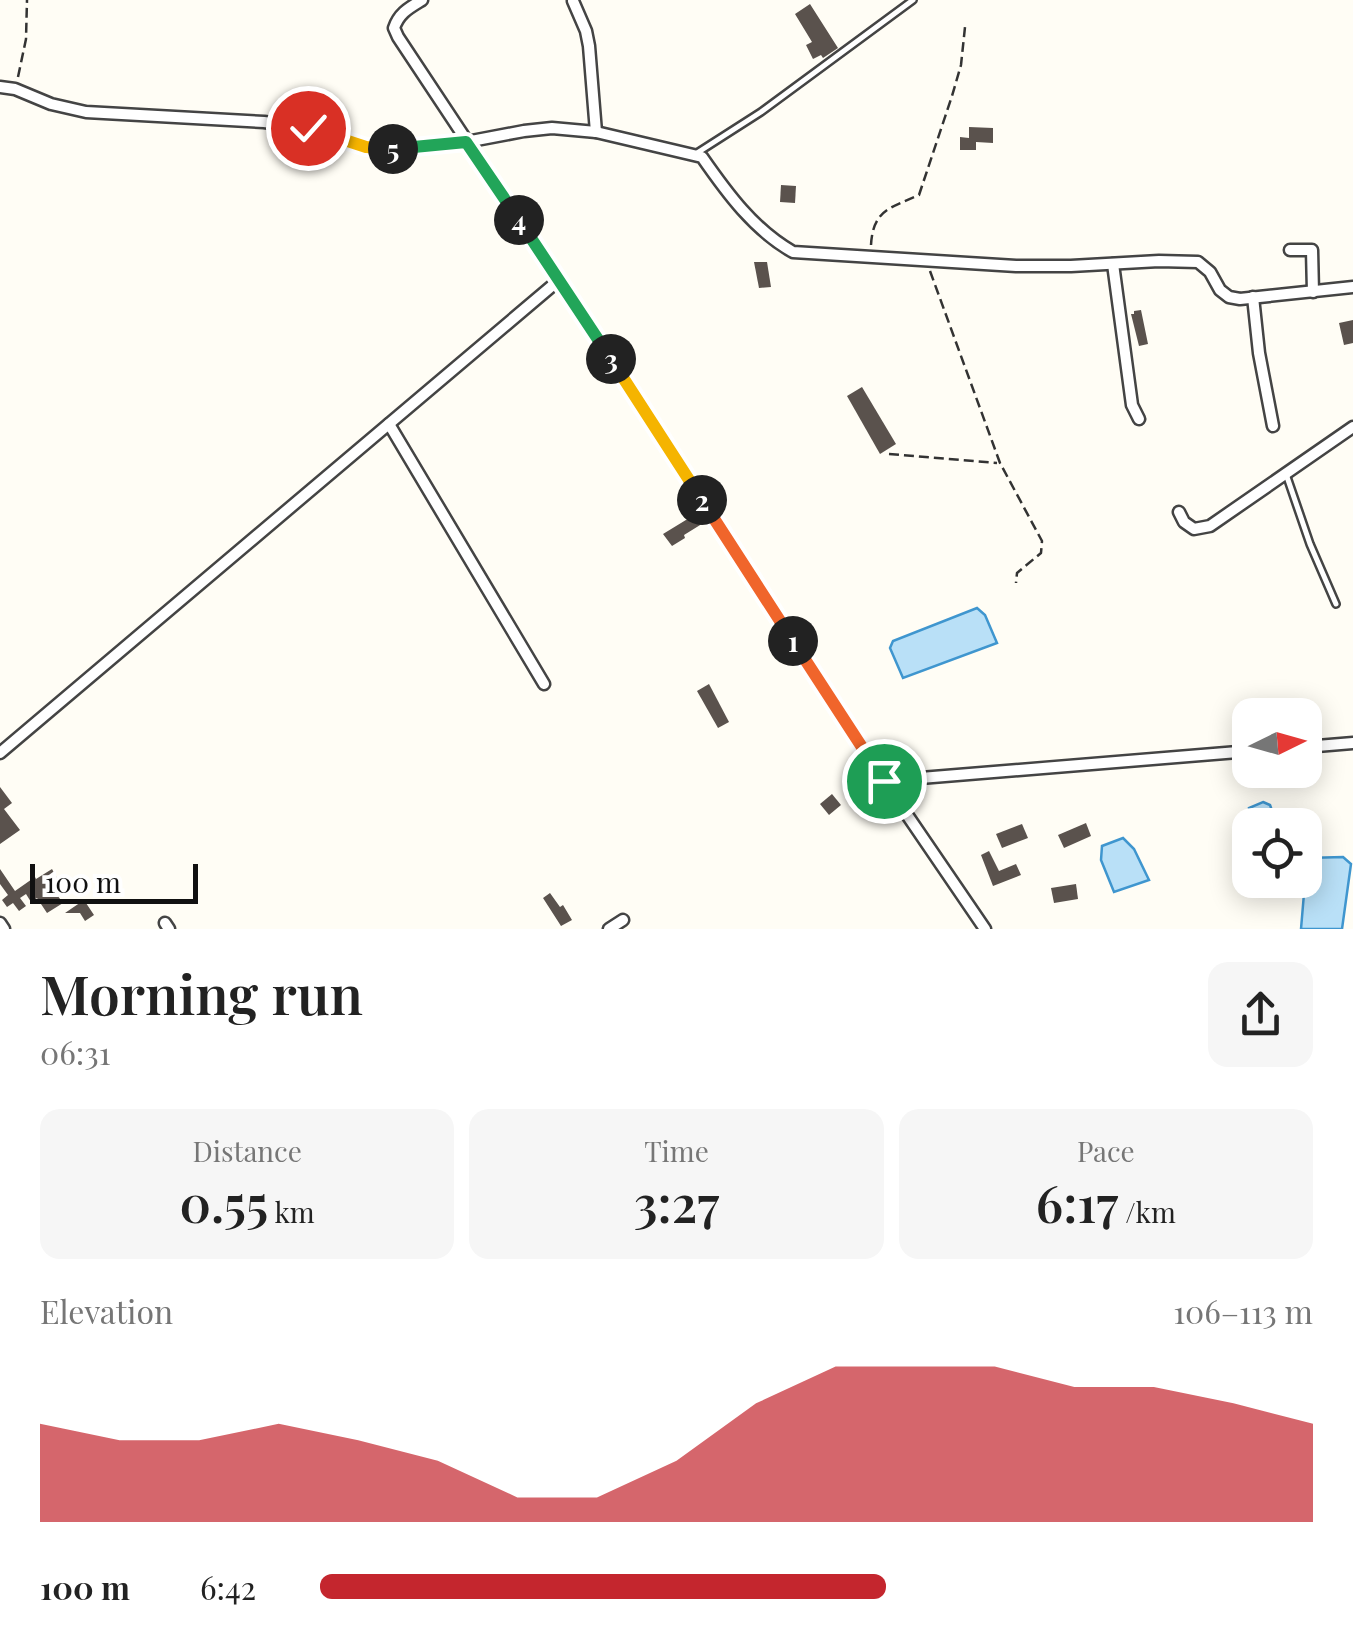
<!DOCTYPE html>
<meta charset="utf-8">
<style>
:root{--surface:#fff;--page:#f6f6f6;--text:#222;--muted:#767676;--accent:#c4262e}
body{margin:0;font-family:"Playfair Display",serif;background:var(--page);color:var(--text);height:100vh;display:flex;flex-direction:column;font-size:38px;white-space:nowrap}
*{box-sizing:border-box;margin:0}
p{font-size:32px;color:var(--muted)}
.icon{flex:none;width:55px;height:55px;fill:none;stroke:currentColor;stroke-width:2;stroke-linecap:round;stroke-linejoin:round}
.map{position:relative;height:929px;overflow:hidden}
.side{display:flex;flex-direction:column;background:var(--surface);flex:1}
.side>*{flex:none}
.needle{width:65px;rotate:85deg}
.buttons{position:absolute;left:1232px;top:698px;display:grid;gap:20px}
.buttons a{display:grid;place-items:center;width:90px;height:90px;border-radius:20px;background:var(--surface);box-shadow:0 5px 25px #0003;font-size:50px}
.scale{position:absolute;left:30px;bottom:25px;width:168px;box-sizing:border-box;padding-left:10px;border:5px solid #111;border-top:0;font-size:28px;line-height:35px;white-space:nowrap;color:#111;-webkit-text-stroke:8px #fff;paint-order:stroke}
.pin{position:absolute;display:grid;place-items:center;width:85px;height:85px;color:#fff;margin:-42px;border:5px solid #fff;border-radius:50%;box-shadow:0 2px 10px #0007}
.km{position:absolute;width:50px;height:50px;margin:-25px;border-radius:50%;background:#222;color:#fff;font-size:28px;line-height:50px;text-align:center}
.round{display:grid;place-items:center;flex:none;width:105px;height:105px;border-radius:20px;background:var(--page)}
.head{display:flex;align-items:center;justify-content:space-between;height:170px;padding:0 40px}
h1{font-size:55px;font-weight:600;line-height:75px}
.metrics{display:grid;grid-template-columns:repeat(3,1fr);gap:15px;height:170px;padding:10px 40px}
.metrics div{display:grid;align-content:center;border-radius:20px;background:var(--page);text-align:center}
.metrics b{font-size:50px;font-weight:600}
.metrics small{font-size:28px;font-weight:400}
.metrics p{font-size:28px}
.chart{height:280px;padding:20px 40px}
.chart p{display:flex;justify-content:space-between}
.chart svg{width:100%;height:180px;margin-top:10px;fill:var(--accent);opacity:.7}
ul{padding:0 40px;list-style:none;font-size:32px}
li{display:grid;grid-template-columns:160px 120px 1fr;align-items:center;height:75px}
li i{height:25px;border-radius:12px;background:var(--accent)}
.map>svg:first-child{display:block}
.water{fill:#b9e0f7;stroke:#3f96cf;stroke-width:2.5}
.building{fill:#5a524d}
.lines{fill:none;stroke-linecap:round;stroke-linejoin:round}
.service-casing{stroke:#444;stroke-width:10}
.minor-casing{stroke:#444;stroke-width:15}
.path{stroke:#333;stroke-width:2.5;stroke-dasharray:10 5;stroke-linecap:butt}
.service{stroke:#fff;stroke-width:5}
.minor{stroke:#fff;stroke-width:10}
.split-1-casing{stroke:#fff;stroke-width:20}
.split-2-casing{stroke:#fff;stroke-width:20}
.split-3-casing{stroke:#fff;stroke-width:20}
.split-4-casing{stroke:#fff;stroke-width:20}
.split-5-casing{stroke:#fff;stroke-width:20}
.split-6-casing{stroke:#fff;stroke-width:20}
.split-1{stroke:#f0652b;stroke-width:12}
.split-2{stroke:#f0652b;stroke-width:12}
.split-3{stroke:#f5b400;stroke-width:12}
.split-4{stroke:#22a559;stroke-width:12}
.split-5{stroke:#22a559;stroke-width:12}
.split-6{stroke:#f5b400;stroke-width:12}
</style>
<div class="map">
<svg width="1353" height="929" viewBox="0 0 1353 929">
<rect width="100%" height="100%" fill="#fffdf5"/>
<g class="water">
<path d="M977,608L985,615L997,643L903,678L890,648L893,641Z"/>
<path d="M1263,802L1270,805L1277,825H1252L1249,808Z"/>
<path d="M1123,838L1134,849L1149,880L1114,892L1101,860L1102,846Z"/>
<path d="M1343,857L1351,864L1342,929H1301L1307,858Z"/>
</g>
<g class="building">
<path d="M810,4L838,48L823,58L821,55L813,59L806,45L812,42L795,14Z"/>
<path d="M969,127L993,128V143L976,142V150H960V137L969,138Z"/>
<path d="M781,185L796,186L795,203L780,202Z"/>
<path d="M754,262H767L771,287L759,288Z"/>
<path d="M1141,310L1148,344L1139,346L1131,314H1134V311Z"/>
<path d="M1353,320V343L1344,345L1339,323Z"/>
<path d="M862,387L896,444L880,454L847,396Z"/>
<path d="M699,512L705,522L684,535L685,538L672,546L663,534Z"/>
<path d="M709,684L729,722L718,728L697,691Z"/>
<path d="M0,787L12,803L4,809L20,830L0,844Z"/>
<path d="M832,794L841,805L829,815L820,804Z"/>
<path d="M1086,823L1091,836L1064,848L1058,835Z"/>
<path d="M1022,824L1028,838L1002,848L996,834Z"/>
<path d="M989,851L999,871L1016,864L1021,875L993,886L981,855Z"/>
<path d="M0,869L15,891L35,877L36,879L52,869L59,882L52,888L63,903L47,913L37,898L31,902L26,894L20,898L26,906L19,911L13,903L7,907L2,900L8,895L0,884Z"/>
<path d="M1076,884L1078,899L1054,903L1051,888Z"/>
<path d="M550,893L560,907L563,905L572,920L561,926L543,898Z"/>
<path d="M84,900L94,915L85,921L80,913H65Z"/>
</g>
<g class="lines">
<g class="service-casing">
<g id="service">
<path d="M697,153L761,112L913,0"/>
<path d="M1286,474L1310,544L1336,604"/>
</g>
</g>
<g class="minor-casing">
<g id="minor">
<path d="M422,0C409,8 399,13 394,28L398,37L559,280L884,781L985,929"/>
<path d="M573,1L586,31L589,46L596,132"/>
<path d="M0,87L15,89L51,104L86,112L264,122L308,128L376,149H405L466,142L524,131L552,128L596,132L702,157C727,193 754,230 793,252L1016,266H1071L1159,261L1198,262L1210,272L1220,290L1229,297L1240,299L1353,287"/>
<path d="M1290,250H1312L1313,292"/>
<path d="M1113,264L1132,405L1139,419"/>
<path d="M1253,297L1259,353L1273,426"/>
<path d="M389,424L544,684"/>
<path d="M1179,512L1184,522L1194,529L1210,526L1353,427"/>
<path d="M1305,747L1353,743"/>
<path d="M0,753L559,280"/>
<path d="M884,781L1250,751"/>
<path d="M0,923L4,929"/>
<path d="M165,923L169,929"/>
<path d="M609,929L623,920"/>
</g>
</g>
<g class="path">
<path d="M18,77L26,39L27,0"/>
<path d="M871,245C873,210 890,208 919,195L952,96L961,65L965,27"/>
<path d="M930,271L1000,463L1042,541L1041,553L1017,573L1016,583"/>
<path d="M889,454L997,463"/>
</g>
<use href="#service" class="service"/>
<use href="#minor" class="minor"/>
</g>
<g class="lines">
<g class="split-1-casing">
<path id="split-1" d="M793,641L884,781"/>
</g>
<g class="split-2-casing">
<path id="split-2" d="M702,500L793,641"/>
</g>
<g class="split-3-casing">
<path id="split-3" d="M611,359L702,500"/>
</g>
<g class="split-4-casing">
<path id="split-4" d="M519,220L611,359"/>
</g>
<g class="split-5-casing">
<path id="split-5" d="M393,149L466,142L519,220"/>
</g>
<g class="split-6-casing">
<path id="split-6" d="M308,128L366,147L393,149"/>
</g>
<use href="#split-1" class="split-1"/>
<use href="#split-2" class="split-2"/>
<use href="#split-3" class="split-3"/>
<use href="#split-4" class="split-4"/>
<use href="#split-5" class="split-5"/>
<use href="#split-6" class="split-6"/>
</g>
</svg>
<div class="buttons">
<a><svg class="needle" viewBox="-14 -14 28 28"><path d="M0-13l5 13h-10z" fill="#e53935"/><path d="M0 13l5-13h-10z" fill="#767676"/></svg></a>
<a><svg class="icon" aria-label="locate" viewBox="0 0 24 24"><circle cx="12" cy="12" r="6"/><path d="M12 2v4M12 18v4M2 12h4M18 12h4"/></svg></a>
</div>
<div class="scale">100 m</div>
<div class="pin" style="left:884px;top:781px;background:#1e9e55"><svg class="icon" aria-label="arrive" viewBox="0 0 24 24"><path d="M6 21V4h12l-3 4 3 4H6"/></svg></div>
<div class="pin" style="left:308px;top:128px;background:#d93025"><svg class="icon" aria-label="check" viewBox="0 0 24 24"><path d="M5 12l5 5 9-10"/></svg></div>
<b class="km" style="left:793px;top:641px">1</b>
<b class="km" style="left:702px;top:500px">2</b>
<b class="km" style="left:611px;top:359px">3</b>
<b class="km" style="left:519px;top:220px">4</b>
<b class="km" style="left:393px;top:149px">5</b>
</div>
<section class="side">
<div class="head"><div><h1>Morning run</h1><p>06:31</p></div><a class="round"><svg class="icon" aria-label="share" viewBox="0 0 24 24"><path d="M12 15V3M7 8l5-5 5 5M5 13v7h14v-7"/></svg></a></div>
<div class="metrics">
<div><p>Distance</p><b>0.55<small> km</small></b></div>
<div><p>Time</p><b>3:27</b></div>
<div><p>Pace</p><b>6:17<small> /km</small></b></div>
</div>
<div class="chart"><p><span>Elevation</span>106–113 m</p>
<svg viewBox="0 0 160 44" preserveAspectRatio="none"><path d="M0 44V20L10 24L20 24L30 20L40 24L50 29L60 38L70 38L80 29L90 15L100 6L110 6L120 6L130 11L140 11L150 15L160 20V44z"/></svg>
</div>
<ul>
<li><b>100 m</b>6:42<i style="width:57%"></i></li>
</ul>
</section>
